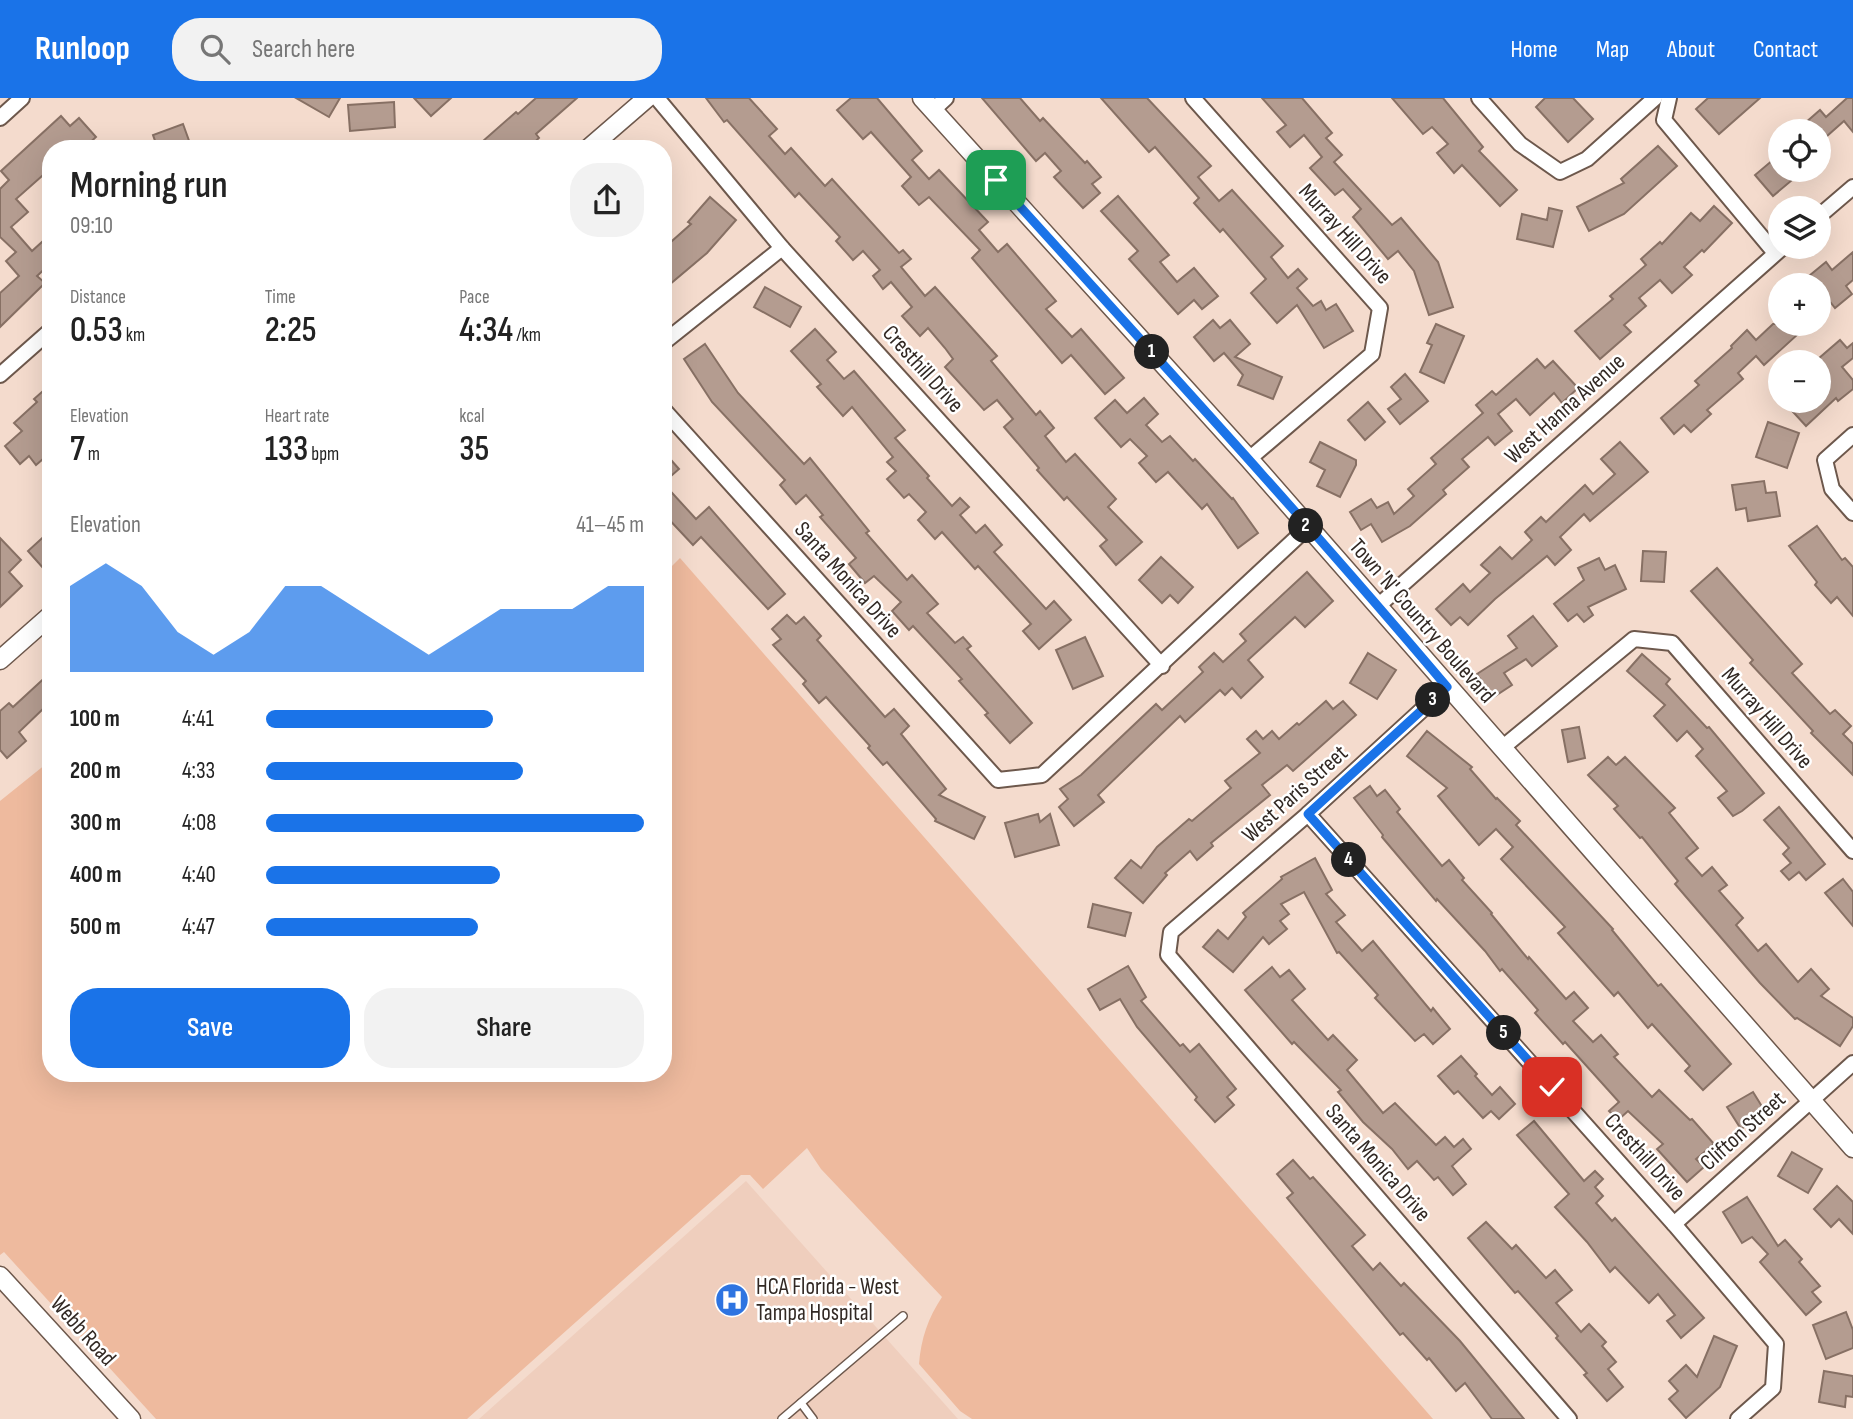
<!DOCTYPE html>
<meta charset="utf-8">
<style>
:root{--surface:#fff;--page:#f2f2f2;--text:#222;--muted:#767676;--accent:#1a73e8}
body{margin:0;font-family:"Sofia Sans Condensed",sans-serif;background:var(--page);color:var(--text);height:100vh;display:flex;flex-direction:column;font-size:26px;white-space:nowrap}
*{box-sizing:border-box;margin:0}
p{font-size:23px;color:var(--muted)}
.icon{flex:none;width:38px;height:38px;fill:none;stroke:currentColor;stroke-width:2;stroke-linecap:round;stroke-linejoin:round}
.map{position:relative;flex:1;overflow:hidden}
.panel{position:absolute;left:42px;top:42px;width:630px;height:942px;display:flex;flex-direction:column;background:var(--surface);border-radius:28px;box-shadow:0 7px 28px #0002}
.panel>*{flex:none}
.tools{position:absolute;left:1768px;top:21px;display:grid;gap:14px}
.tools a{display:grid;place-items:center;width:63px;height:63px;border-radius:50%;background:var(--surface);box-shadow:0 7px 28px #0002;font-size:35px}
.pin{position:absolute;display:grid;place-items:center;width:60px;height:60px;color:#fff;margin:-30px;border-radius:14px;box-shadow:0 4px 10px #0006}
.km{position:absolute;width:35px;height:35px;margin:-18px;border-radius:50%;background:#222;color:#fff;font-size:19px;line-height:35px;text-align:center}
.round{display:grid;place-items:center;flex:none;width:74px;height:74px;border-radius:28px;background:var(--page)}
.head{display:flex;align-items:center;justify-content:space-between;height:119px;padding:0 28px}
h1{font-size:38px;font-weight:600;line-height:52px}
.figures{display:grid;grid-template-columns:repeat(3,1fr);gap:10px;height:119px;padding:7px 28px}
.figures div{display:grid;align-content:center}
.figures b{font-size:35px;font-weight:600}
.figures small{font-size:19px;font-weight:400}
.figures p{font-size:19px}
.chart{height:196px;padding:14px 28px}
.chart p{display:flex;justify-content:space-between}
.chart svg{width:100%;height:126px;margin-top:7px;fill:var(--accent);opacity:.7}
.button{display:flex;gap:14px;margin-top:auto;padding:14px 28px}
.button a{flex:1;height:80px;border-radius:28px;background:var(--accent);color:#fff;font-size:28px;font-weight:600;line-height:80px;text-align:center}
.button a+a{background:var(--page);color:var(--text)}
ul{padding:0 28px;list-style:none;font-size:23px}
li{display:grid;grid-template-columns:112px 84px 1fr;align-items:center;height:52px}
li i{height:18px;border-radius:9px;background:var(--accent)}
header{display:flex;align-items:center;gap:42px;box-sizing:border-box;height:98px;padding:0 35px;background:var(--accent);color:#fff}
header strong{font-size:33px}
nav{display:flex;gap:38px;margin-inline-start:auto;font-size:24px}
.search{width:490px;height:63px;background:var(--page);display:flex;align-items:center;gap:18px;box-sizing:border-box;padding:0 24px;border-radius:28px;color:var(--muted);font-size:26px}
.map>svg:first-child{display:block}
.built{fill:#efcebd}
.green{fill:#eeba9e}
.building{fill:#b49c90;stroke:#877064;stroke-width:2}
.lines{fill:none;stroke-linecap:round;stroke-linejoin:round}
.service-casing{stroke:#6d584c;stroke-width:10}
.minor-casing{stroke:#6d584c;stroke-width:18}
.tertiary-casing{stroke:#6d584c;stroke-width:21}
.service{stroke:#fff;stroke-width:7}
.minor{stroke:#fff;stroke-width:14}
.tertiary{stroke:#fff;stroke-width:18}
.route-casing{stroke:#fff;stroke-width:14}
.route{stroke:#1a73e8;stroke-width:9}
.labels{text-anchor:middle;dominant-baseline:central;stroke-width:5;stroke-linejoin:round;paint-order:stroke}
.street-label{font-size:23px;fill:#322924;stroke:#fff}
.poi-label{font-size:23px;fill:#322924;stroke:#fff;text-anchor:start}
</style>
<header>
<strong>Runloop</strong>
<div class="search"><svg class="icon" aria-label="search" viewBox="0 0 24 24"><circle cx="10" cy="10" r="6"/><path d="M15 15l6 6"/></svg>Search here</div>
<nav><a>Home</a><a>Map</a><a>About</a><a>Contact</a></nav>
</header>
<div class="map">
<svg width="1853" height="1321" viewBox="0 0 1853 1321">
<rect width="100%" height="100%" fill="#f4dbcd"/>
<path class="built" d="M746,1083L958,1321H479Z"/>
<path class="green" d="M680,460L1433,1321H972L960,1313L919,1266C921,1241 928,1220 942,1199L821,1071L807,1050L763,1091L750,1077H741L467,1321H156L4,1154L0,1157V703L51,662V975H663V477Z"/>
<g class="building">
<path d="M296,0H340L329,19Z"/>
<path d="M414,0H451L431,18Z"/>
<path d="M536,0H577L536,36L539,40L527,51H474L516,14L518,16Z"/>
<path d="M706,0H749L777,31L769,38L785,56L791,50L825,88L832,81L899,155L903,152L911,161L901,169L925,198L935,189L997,258L991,263L1036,317L1040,313L1054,330L1045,338L1066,364L1075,356L1116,401L1108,409L1142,444L1116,467L1100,448L1107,442L1067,399L1064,402L1037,372L1039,370L1004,329L1013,321L997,302L984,312L945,269L953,261L945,250L928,230L920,238L902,218L912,209L891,184L883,191L873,178L880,172L863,153L853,162L836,143L840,139L799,95L795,99L727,22L724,24Z"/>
<path d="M851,0H877L922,53L912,62L929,81L939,72L988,124L979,132L998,154L1007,146L1056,203L1046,211L1072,239L1081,231L1124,280L1105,296L1071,257L1062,265L972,160L980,152L929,99L919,107L902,88L911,79L871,34L863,41L837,12Z"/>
<path d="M982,0H1020L1040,23L1043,20L1085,65L1087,63L1101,79L1092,86L1100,95L1083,110L1054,79L1061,73L1045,55L1036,63Z"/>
<path d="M1101,0H1147L1211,68L1198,79L1219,103L1232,92L1283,148L1271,159L1288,180L1298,171L1307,181L1297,190L1313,208L1321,203L1326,212L1336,206L1353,233L1324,250L1297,207L1277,225L1251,195L1266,181L1223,131L1220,134L1194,105L1199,100L1155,49L1149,54Z"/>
<path d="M1262,0H1302L1332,35L1326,40L1342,57L1334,64L1392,127L1401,120L1438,164L1453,209L1429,217L1414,173L1398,153L1388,161L1353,119L1361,111L1343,91L1335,97L1310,70L1322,59L1304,37L1290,49L1277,34L1286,27Z"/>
<path d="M1392,0H1443L1483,49L1479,53L1517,92L1500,108L1462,67L1454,75L1437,55L1448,46L1432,29L1423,36Z"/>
<path d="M1545,0H1573L1593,21L1568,44L1536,9Z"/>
<path d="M1708,0H1760L1719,36L1696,11Z"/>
<path d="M1847,0H1853V34L1844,23L1818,46V33H1796L1820,12L1826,19Z"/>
<path d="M394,4L395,29L350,33L348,7Z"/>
<path d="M61,18L70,28L79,20L96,39L83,51H51V70L16,101L28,114L11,129L32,153L42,144L51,153V165L37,178L45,185L0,229V195L19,178L6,163L16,154L0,139V91L9,82L1,73Z"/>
<path d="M183,26L192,51H158L153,37Z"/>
<path d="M1658,48L1677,68L1624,116L1589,133L1577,109L1624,85L1621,81Z"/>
<path d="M1780,56V72H1804L1773,98L1755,77Z"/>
<path d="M1118,98L1169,157L1160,164L1177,184L1194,170L1218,198L1202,211L1194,202L1178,216L1129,161L1138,153L1101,113Z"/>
<path d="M710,99L736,122L707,155L663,192V151L691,126L688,124Z"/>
<path d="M1714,108L1732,125L1704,154L1702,152L1684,169L1692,177L1672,195L1660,182L1639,200L1646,208L1624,227L1631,234L1600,261L1575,233L1613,201L1610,198L1646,167L1641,161L1660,144L1662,146L1691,115L1700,123Z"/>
<path d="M1549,110L1562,113L1553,149L1517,141L1522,116L1547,122Z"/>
<path d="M1853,154V182L1846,188L1852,196L1835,210L1831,205L1818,217V187H1798L1826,164L1832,172Z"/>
<path d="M765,189L801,209L790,229L754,209Z"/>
<path d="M1213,222L1220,230L1230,222L1250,246L1235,259L1282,279L1273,301L1238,287L1243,277L1224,255L1214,263L1194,239Z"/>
<path d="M1436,226L1464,238L1444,285L1420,274L1432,247L1427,245Z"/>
<path d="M1773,226H1809L1764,267L1756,258L1738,275L1743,281L1707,312L1711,316L1691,334L1684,327L1674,336L1661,320L1699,287L1695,283L1732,250L1731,248L1747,232L1756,242Z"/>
<path d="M815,231L836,254L827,262L844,281L854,273L905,332L895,340L929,378L927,380L952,408L960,400L969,409L960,417L976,435L985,427L1002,447L994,454L1046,511L1054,503L1071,522L1039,551L1023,533L1031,526L978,468L975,471L942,434L935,441L918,422L926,414L909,396L904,400L887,381L896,373L887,364L893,359L852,309L843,318L817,289L821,286L791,253Z"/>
<path d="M1840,242L1847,250L1853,245V260L1842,269L1853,282V291L1838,303L1836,300L1806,328L1783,303H1818V261Z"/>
<path d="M705,246L738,295L804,366L810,360L869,433L866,435L907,482L912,477L938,506L927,515L955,545L963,539L971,548L967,551L1032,625L1010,645L985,617L988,615L959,583L962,581L913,528L909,532L892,513L901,504L874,478L865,485L849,466L856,460L820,419L823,417L806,397L796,406L780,387L785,382L712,304L684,261Z"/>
<path d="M1537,261L1545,270L1553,263L1578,290L1562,305L1554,295L1530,317L1516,301L1498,316L1512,333L1495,347L1488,339L1462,361L1469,369L1443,392L1446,396L1410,428L1382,444L1371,426L1361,432L1350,414L1371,401L1377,410L1388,404L1394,416L1414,398L1408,391L1436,366L1431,360L1483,315L1476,307L1492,293L1496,297Z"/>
<path d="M1405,276L1428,303L1400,326L1388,311L1401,301L1391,289Z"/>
<path d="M51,286V354L36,367L29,358L20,366L5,348L22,333L14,325L37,304L34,301Z"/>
<path d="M1144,300L1158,316L1146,327L1162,344L1170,338L1193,363L1195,361L1232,401L1233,400L1258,435L1238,450L1207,406L1202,411L1168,374L1156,384L1139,365L1147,358L1130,341L1121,349L1095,320L1115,302L1127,315Z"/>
<path d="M1368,304L1385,324L1365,342L1348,322Z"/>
<path d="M1768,324L1799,335L1787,370L1756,359Z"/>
<path d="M1320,344L1356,362V367L1340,399L1317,388L1325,372L1310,364Z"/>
<path d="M1620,344L1648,374L1590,423L1584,416L1560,439L1571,452L1555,467L1547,458L1495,501L1468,527L1460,519L1451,527L1436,511L1463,486L1470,494L1490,475L1481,467L1500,449L1512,461L1532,442L1525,434L1541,419L1546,424L1585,387L1593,396L1615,376L1601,361Z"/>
<path d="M663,353L679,371L663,385Z"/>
<path d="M1764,383L1766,395L1776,394L1780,418L1748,423L1746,410L1736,412L1732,387Z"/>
<path d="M663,385L696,421L709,409L785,496L768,511L701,439L693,447L663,415Z"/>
<path d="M1817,428L1842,462L1845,460L1853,469V518L1837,499L1831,505L1815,487L1817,484L1789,448Z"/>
<path d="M51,432V464L44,471L28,453Z"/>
<path d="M0,440L21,462L9,474L22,488L0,509Z"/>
<path d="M1643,453L1666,454L1664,484L1641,483Z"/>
<path d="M1161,459L1193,489L1178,505L1170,497L1162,505L1139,482Z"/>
<path d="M1599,460L1605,472L1615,467L1626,491L1588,509L1593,517L1584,524L1577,516L1568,523L1554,506L1584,482L1578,470Z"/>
<path d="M1717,470L1802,566L1792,575L1830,616L1835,612L1851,628L1843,636L1853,646V677L1811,635L1813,633L1750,565L1753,562L1691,493Z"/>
<path d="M1307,474L1333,503L1305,529L1295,519L1248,562L1263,579L1241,600L1232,590L1225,597L1220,592L1185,624L1180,618L1098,697L1104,704L1074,728L1059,709L1068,701L1060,691L1081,677L1156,606L1162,612L1203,574L1199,569L1214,555L1223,564L1246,543L1240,536Z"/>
<path d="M787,517L796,526L804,519L821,538L817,542L885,619L894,611L909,628L901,636L946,691L939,697L985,719L974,741L935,723L936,721L887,664L883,667L868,650L870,648L826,599L819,605L803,586L806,583L773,547L781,541L772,531Z"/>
<path d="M1533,518L1557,548L1532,568L1526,561L1504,575L1512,587L1492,600L1477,576L1517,550L1508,538Z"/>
<path d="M1085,539L1103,578L1073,591L1056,552Z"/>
<path d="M1368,555L1396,572L1377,601L1350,585Z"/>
<path d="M1642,556L1670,581L1666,586L1707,630L1709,629L1764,695L1742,713L1733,718L1718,700L1727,693L1696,658L1703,651L1687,633L1677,643L1654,618L1665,607L1627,573Z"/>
<path d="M51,574V618L44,610L19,634L26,643L7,660L0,652V613L9,605L13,609Z"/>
<path d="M1326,603L1333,611L1343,603L1356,617L1293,673L1287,667L1262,687L1270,697L1211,745L1213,748L1197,762L1190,753L1165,775L1167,777L1143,805L1115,780L1131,762L1141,770L1157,749L1189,721L1192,723L1231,690L1225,683L1260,655L1247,641L1256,633L1263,641L1272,633L1279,641L1297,625L1299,627Z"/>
<path d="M1579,629L1585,660L1568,664L1562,632Z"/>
<path d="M1427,633L1472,669L1470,671L1496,701L1497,700L1520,723L1516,727L1613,831L1612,832L1658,888L1661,886L1731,966L1703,992L1685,973L1690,968L1652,926L1648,930L1618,894L1614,898L1558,835L1565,829L1501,761L1513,749L1496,731L1479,747L1438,698L1447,690L1407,658Z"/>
<path d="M1608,659L1616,667L1625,659L1675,710L1669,715L1698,750L1686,760L1702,778L1712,769L1727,787L1719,793L1743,820L1736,827L1758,853L1766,846L1798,884L1811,871L1829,891L1821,898L1853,920V928L1840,948L1797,920L1795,921L1760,885L1675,786L1678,783L1642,739L1640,740L1614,711L1618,708L1588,677Z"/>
<path d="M1370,688L1377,698L1385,692L1400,711L1397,714L1442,768L1449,762L1464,780L1462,782L1492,815L1491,816L1528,861L1529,859L1566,901L1574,894L1588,910L1573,923L1593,944L1601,937L1618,956L1614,959L1652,999L1659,992L1690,1022L1692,1021L1714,1046L1696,1061L1704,1069L1687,1084L1657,1051L1663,1046L1628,1013L1618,1022L1609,1013L1619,1004L1565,944L1563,946L1535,915L1538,912L1502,871L1500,873L1485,853L1437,801L1436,803L1382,739L1383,737L1354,700Z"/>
<path d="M1779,709L1825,766L1806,782L1799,774L1789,782L1781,773L1791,765L1783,756L1789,750L1764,722Z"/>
<path d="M1038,716L1040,724L1050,716L1059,747L1015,759L1005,725Z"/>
<path d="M1315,760L1332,792L1326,796L1345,817L1336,824L1362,853L1373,843L1431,913L1433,910L1450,931L1433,946L1424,936L1415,943L1375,900L1378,897L1339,854L1337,855L1304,794L1281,806L1289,816L1280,823L1287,831L1269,846L1263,839L1233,874L1203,849L1218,832L1228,841L1246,819L1243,815L1282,781L1281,779Z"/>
<path d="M1843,781L1853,794V828L1825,795Z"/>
<path d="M1093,806L1131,815L1125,838L1088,829Z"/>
<path d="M1128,868L1146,899L1141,903L1180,948L1183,946L1190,954L1199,946L1236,991L1227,999L1234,1007L1215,1024L1195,1002L1197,999L1137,929L1120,901L1100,912L1088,891Z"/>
<path d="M1272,869L1280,879L1289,872L1305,891L1292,902L1328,942L1333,937L1357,962L1347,972L1383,1015L1395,1005L1436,1047L1445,1039L1454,1049L1463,1041L1471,1051L1452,1068L1466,1086L1453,1097L1438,1079L1434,1082L1417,1063L1408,1071L1392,1051L1363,1024L1338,994L1341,992L1294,944L1292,946L1245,892Z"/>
<path d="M1461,958L1477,976L1475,978L1492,997L1500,989L1515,1006L1499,1021L1491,1013L1483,1020L1458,993L1454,996L1438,978Z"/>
<path d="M1753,994L1766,1015L1741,1031L1727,1009Z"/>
<path d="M1534,1023L1584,1083L1595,1073L1603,1081L1595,1089L1603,1098L1596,1105L1612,1123L1615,1120L1704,1220L1681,1240L1667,1223L1675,1217L1658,1196L1649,1205L1615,1169L1610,1174L1587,1144L1555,1109L1569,1096L1517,1037Z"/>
<path d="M1792,1054L1822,1071L1808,1095L1778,1078Z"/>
<path d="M1293,1062L1310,1081L1313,1079L1365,1137L1352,1148L1373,1172L1380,1165L1401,1188L1404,1185L1460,1243L1524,1321H1492L1465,1285L1456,1293L1429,1260L1427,1262L1403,1235L1400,1237L1287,1100L1293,1095L1277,1076Z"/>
<path d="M1837,1088L1853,1104V1136L1839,1121L1831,1129L1814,1111Z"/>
<path d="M1747,1099L1778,1148L1785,1142L1802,1161L1799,1164L1820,1188L1812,1194L1821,1204L1806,1217L1760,1164L1768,1156L1752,1139L1742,1145L1723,1114Z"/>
<path d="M1486,1124L1512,1151L1516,1147L1546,1180L1555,1172L1572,1192L1556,1205L1581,1234L1589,1226L1606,1244L1602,1248L1616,1264L1608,1271L1623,1289L1607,1303L1584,1277L1587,1275L1556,1240L1558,1238L1518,1193L1515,1195L1468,1140Z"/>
<path d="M1846,1214L1853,1232V1250L1826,1261L1813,1227Z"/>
<path d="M1714,1238L1737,1248L1720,1289L1686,1320L1669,1301L1678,1293L1669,1283L1686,1267L1697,1279Z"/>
<path d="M1824,1273L1853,1278V1299L1846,1298L1845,1309L1819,1304Z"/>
</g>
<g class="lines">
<g class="service-casing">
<g id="service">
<path d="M801,1305L813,1321"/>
<path d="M782,1321L903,1218"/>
</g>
</g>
<g class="minor-casing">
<g id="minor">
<path d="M657,0L782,150L1162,568"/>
<path d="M1193,0L1380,210L1372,256L1249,361"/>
<path d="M1479,0L1520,46L1560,74L1587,61L1655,0"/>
<path d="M1669,0L1664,22L1775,155"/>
<path d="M933,12L946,0"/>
<path d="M0,20L22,0"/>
<path d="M1818,119L1853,89"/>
<path d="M663,245L782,150"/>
<path d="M0,277L51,232"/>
<path d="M663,311L998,682L1042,677L1307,430"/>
<path d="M1853,337L1825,362L1832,391L1853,415"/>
<path d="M1378,508L1783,149"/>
<path d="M1447,589L1308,716L1171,834L1168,857L1569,1321"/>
<path d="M1502,650L1634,541L1672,545L1853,753"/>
<path d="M1308,716L1674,1126L1776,1246L1773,1290L1738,1321"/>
<path d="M1674,1126L1853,965"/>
</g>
</g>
<g class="tertiary-casing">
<g id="tertiary">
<path d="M922,0L1249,361L1853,1050"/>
<path d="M588,51L647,0"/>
<path d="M0,562L51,517"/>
<path d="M0,1178L131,1321"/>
</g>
</g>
<use href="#service" class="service"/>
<use href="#minor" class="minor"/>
<use href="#tertiary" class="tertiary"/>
</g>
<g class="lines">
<g class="route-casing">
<path id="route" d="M996,82C1148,250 1301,416 1447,589L1308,716L1552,989"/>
</g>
<use href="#route" class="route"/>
</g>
<defs>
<g id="hospital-disc" transform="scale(1.75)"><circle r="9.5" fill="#2e74e1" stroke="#fff"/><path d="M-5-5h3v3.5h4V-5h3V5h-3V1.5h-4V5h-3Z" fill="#fff"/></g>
</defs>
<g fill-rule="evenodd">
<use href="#hospital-disc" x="732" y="1202"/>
</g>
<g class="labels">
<g class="street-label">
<text transform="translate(1345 136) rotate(48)">Murray Hill Drive</text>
<text transform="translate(923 271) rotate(48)">Cresthill Drive</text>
<text transform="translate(1565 311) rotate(-42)">West Hanna Avenue</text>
<text transform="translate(848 482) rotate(48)">Santa Monica Drive</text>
<text transform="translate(1422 523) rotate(49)">Town 'N' Country Boulevard</text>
<text transform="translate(1767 620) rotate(49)">Murray Hill Drive</text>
<text transform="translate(1295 696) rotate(-42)">West Paris Street</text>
<text transform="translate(1743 1033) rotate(-42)">Clifton Street</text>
<text transform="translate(1645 1059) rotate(48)">Cresthill Drive</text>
<text transform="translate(1378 1065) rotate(49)">Santa Monica Drive</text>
<text transform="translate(83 1233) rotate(48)">Webb Road</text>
</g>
<g class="poi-label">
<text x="756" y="1189">HCA Florida - West<tspan x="756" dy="26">Tampa Hospital</tspan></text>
</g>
</g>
</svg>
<div class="tools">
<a><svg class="icon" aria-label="locate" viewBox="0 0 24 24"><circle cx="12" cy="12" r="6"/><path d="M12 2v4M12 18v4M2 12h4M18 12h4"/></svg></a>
<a><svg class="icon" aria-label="layers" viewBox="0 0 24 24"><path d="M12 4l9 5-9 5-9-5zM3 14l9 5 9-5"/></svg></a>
<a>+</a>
<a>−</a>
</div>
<div class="pin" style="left:996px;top:82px;background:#1e9e55"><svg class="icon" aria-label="arrive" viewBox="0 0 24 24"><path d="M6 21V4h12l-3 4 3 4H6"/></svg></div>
<div class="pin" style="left:1552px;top:989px;background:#d93025"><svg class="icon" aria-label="check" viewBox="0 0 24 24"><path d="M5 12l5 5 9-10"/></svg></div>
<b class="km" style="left:1152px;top:254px">1</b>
<b class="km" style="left:1306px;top:428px">2</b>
<b class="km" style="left:1433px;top:602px">3</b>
<b class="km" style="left:1349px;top:762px">4</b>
<b class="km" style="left:1504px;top:935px">5</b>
<section class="panel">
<div class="head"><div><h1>Morning run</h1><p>09:10</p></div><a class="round"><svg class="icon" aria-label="share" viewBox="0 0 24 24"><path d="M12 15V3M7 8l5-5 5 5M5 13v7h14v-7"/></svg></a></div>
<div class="figures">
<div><p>Distance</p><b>0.53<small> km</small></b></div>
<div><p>Time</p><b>2:25</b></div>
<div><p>Pace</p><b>4:34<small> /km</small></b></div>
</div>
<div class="figures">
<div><p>Elevation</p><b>7<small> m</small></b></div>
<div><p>Heart rate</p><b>133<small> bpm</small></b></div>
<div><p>kcal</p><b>35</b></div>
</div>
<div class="chart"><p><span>Elevation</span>41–45 m</p>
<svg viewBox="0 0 160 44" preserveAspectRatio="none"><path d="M0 44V14L10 6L20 14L30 30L40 38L50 30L60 14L70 14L80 22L90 30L100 38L110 30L120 22L130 22L140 22L150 14L160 14V44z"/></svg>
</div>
<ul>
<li><b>100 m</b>4:41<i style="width:60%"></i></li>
<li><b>200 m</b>4:33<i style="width:68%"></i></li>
<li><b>300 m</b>4:08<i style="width:100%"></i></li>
<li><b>400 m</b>4:40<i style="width:62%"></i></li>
<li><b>500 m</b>4:47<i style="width:56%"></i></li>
</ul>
<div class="button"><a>Save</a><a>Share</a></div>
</section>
</div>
